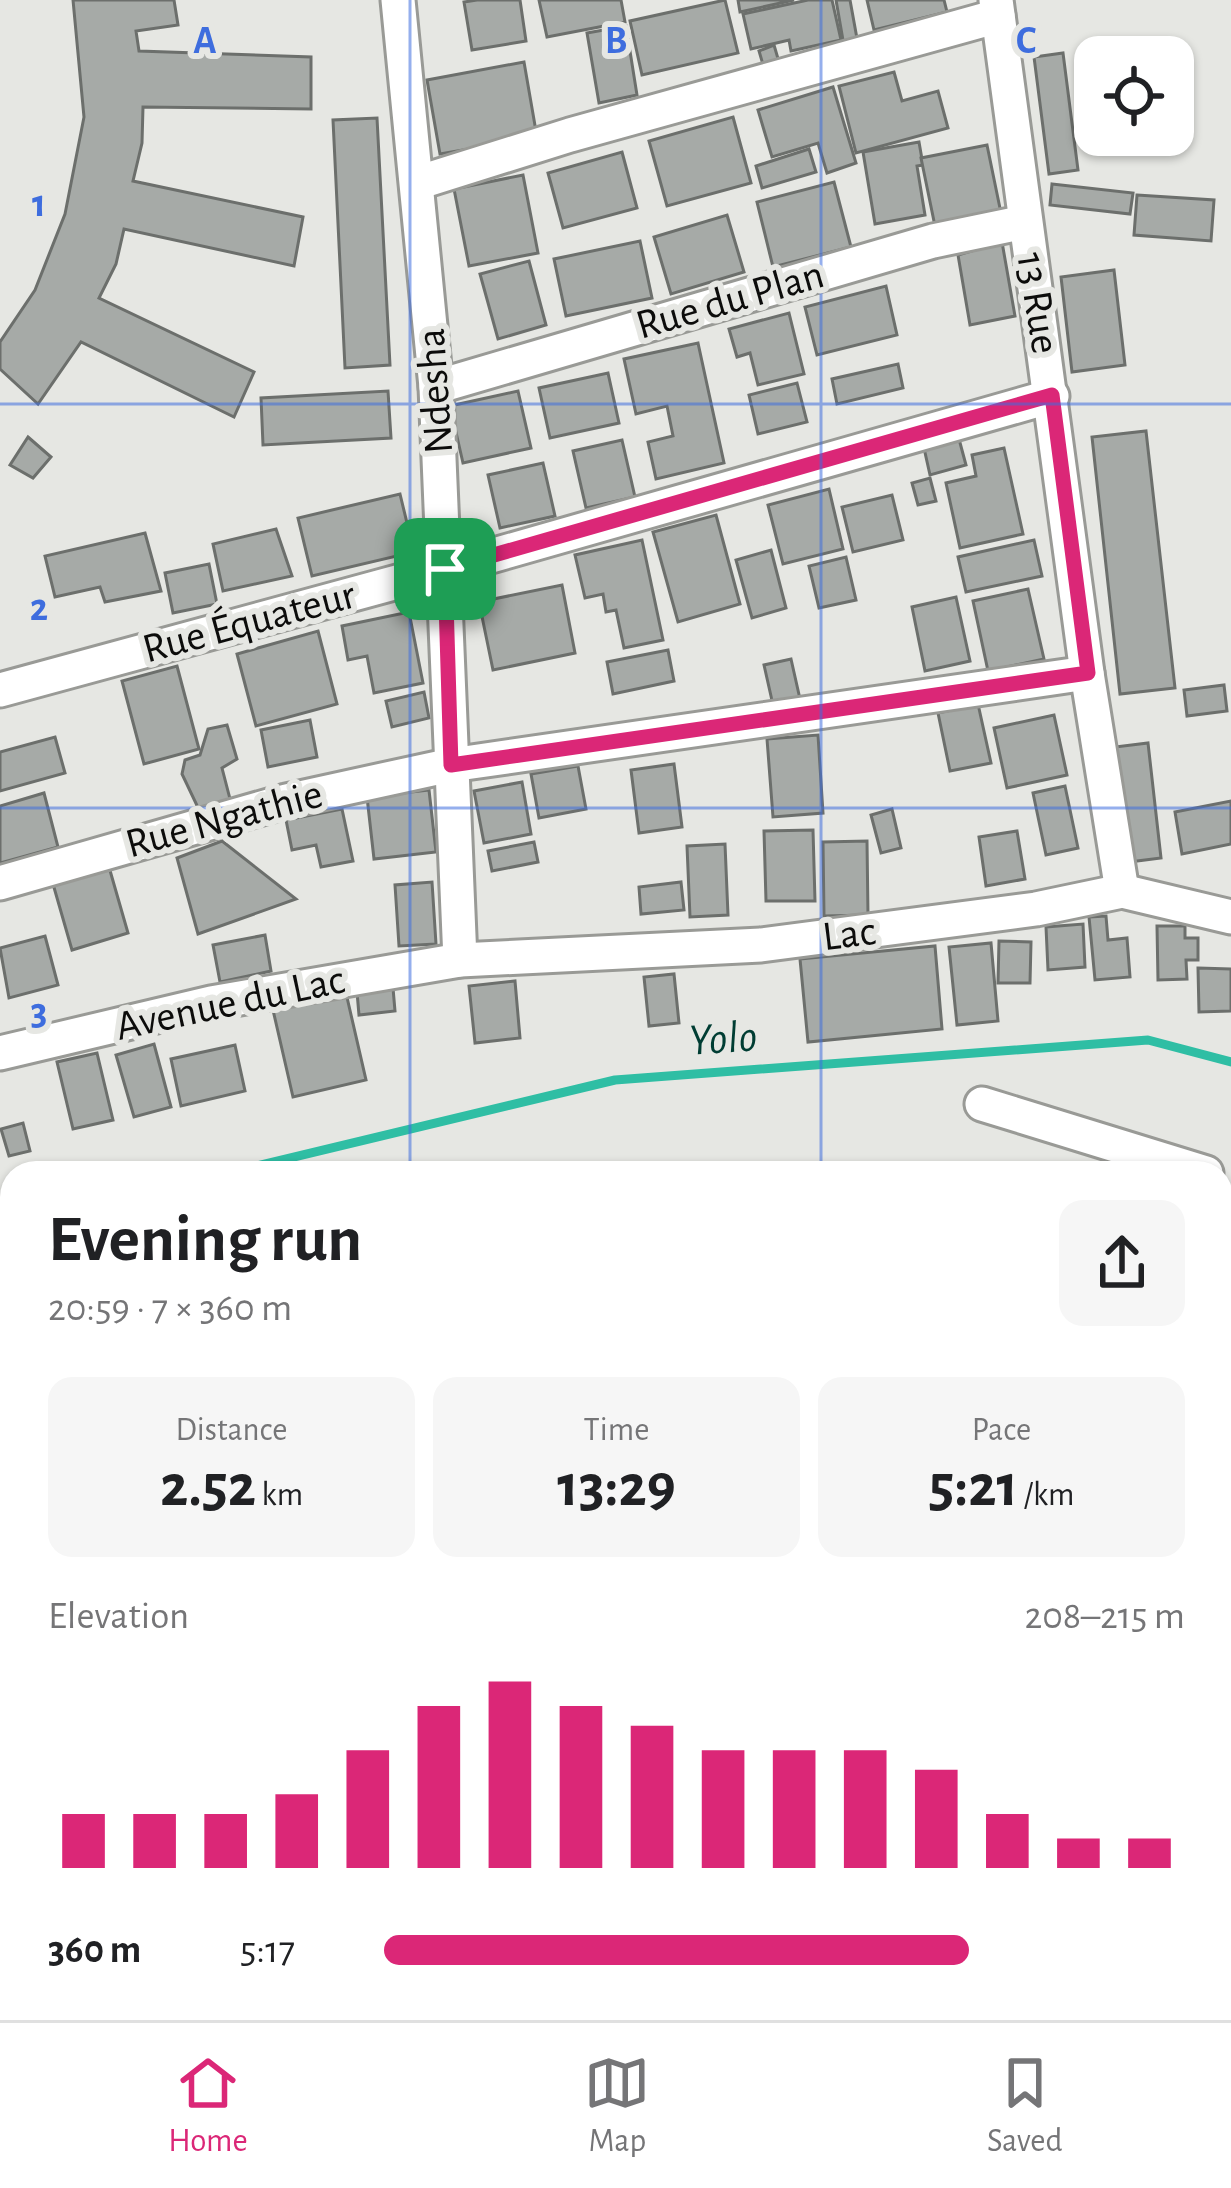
<!DOCTYPE html>
<meta charset="utf-8">
<style>
:root{--surface:#fff;--page:#f6f6f6;--text:#202124;--muted:#757577;--line:#e0e0e0;--accent:#db2777}
body{margin:0;font-family:"Alegreya Sans",sans-serif;background:var(--page);color:var(--text);height:100vh;display:flex;flex-direction:column;font-size:45px;white-space:nowrap}
*{box-sizing:border-box;margin:0}
p{font-size:39px;color:var(--muted)}
.icon{flex:none;width:66px;height:66px;fill:none;stroke:currentColor;stroke-width:2;stroke-linecap:round;stroke-linejoin:round}
.map{position:relative;flex:1;overflow:hidden}
.drawer{position:absolute;left:0px;top:1161px;width:1233px;height:861px;display:flex;flex-direction:column;background:var(--surface);border-radius:36px 36px 0 0;box-shadow:0 3px 9px #0004}
.drawer>*{flex:none}
.tools{position:absolute;left:1074px;top:36px;display:grid;gap:24px}
.tools a{display:grid;place-items:center;width:120px;height:120px;border-radius:24px;background:var(--surface);box-shadow:0 3px 9px #0004;font-size:60px}
.pin{position:absolute;display:grid;place-items:center;width:102px;height:102px;color:#fff;margin:-51px;border-radius:24px;box-shadow:0 6px 18px #0006}
.round{display:grid;place-items:center;flex:none;width:126px;height:126px;border-radius:24px;background:var(--page)}
.headline{display:flex;align-items:center;justify-content:space-between;height:204px;padding:0 48px}
h1{font-size:66px;font-weight:700;line-height:90px}
.figures{display:grid;grid-template-columns:repeat(3,1fr);gap:18px;height:204px;padding:12px 48px}
.figures div{display:grid;align-content:center;border-radius:24px;background:var(--page);text-align:center}
.figures b{font-size:60px;font-weight:700}
.figures small{font-size:33px;font-weight:400}
.figures p{font-size:33px}
.chart{height:336px;padding:24px 48px}
.chart p{display:flex;justify-content:space-between}
.chart svg{width:100%;height:216px;margin-top:12px;stroke:var(--accent);stroke-width:6}
ul{padding:0 48px;list-style:none;font-size:39px}
li{display:grid;grid-template-columns:192px 144px 1fr;align-items:center;height:90px}
li i{height:30px;border-radius:15px;background:var(--accent)}
.tabs{display:flex;justify-content:space-around;align-items:center;height:168px;border-top:3px solid var(--line);background:var(--surface);font-size:33px;color:var(--muted)}
.tabs a{display:grid;justify-items:center;gap:6px}
.tabs .current{color:var(--accent)}
.map>svg:first-child{display:block}
.lines{fill:none;stroke-linecap:round;stroke-linejoin:round}
.stream{stroke:#2fbea4;stroke-width:9}
.building{fill:#a6aaa7;stroke:#6c6f6c;stroke-width:3}
.minor-casing{stroke:#999a96;stroke-width:39}
.minor{stroke:#fff;stroke-width:33}
.route-casing{stroke:#fff;stroke-width:24}
.route{stroke:#db2777;stroke-width:15}
.grid{fill:none;stroke:#3e6dde;stroke-width:3;stroke-opacity:0.55}
.labels{text-anchor:middle;dominant-baseline:central;stroke-width:12;stroke-linejoin:round;paint-order:stroke}
.street-label{font-size:42px;fill:#0c0c0b;stroke:#e6e7e3}
.water-label{font-size:45px;font-style:italic;fill:#003d33;stroke:#e6e7e3}
.grid-label{font-size:39px;text-anchor:middle;font-weight:bold;fill:#3e6dde;stroke:#e6e7e3;stroke-width:12;stroke-linejoin:round;paint-order:stroke}
</style>
<div class="map">
<svg width="1231" height="2020" viewBox="0 0 1231 2020">
<rect width="100%" height="100%" fill="#e6e7e3"/>
<g class="lines">
<g class="stream">
<path d="M227,1173L615,1080L1148,1040L1231,1062"/>
<path d="M0,1227L12,1224"/>
</g>
</g>
<g class="building">
<path d="M73,0H174L178,25L136,31L139,51L311,57V109L143,107L142,143L133,181L303,217L294,266L124,229L116,264L99,298L254,372L234,417L81,342L38,404L0,369V342L35,290L65,214L84,117Z"/>
<path d="M477,0H520L526,41L472,50L464,2Z"/>
<path d="M539,0H621L625,22L547,37Z"/>
<path d="M725,0L738,53L642,75L630,21Z"/>
<path d="M738,0H794L740,12Z"/>
<path d="M808,0H832L841,40L791,51L789,40L751,49L743,14Z"/>
<path d="M836,0H850L858,44L844,46Z"/>
<path d="M867,0H944L947,12L874,30Z"/>
<path d="M626,26L637,95L599,103L587,33Z"/>
<path d="M774,45L779,62L764,68L759,51Z"/>
<path d="M1063,53L1078,170L1049,174L1034,57Z"/>
<path d="M524,62L537,137L440,154L427,80Z"/>
<path d="M894,72L902,101L938,91L948,128L856,153L839,86Z"/>
<path d="M833,87L856,163L827,173L818,143L772,157L758,110Z"/>
<path d="M733,117L751,183L667,206L649,141Z"/>
<path d="M377,118L390,365L345,368L333,120Z"/>
<path d="M919,142L923,165L917,166L925,215L875,224L863,152Z"/>
<path d="M987,145L1002,218L936,231L921,158Z"/>
<path d="M809,149L816,172L762,188L756,166Z"/>
<path d="M622,152L637,208L563,228L548,173Z"/>
<path d="M523,175L538,253L469,266L454,189Z"/>
<path d="M834,182L851,247L773,267L757,202Z"/>
<path d="M1052,184L1133,193L1130,214L1050,205Z"/>
<path d="M1137,195L1214,200L1211,241L1134,235Z"/>
<path d="M727,215L744,272L671,294L654,237Z"/>
<path d="M640,241L652,298L566,316L554,259Z"/>
<path d="M1002,242L1015,316L970,325L958,255Z"/>
<path d="M529,261L546,325L498,339L480,274Z"/>
<path d="M1114,270L1125,365L1072,372L1061,277Z"/>
<path d="M886,286L897,335L817,355L805,307Z"/>
<path d="M789,313L804,374L758,385L750,353L737,357L729,329Z"/>
<path d="M698,343L724,463L656,479L648,442L673,436L667,406L636,414L624,359Z"/>
<path d="M898,364L903,388L837,404L832,379Z"/>
<path d="M608,373L619,423L550,438L539,388Z"/>
<path d="M797,383L807,422L758,434L749,395Z"/>
<path d="M388,391L391,438L263,445L261,398Z"/>
<path d="M518,391L531,448L463,463L450,406Z"/>
<path d="M1146,431L1175,688L1120,694L1092,437Z"/>
<path d="M28,437L51,457L33,478L10,465Z"/>
<path d="M959,439L966,465L930,475L924,448Z"/>
<path d="M622,440L635,497L586,508L573,451Z"/>
<path d="M1004,448L1023,534L960,548L946,483L976,476L972,455Z"/>
<path d="M543,463L555,516L500,528L488,475Z"/>
<path d="M930,478L936,501L918,505L912,483Z"/>
<path d="M829,489L843,549L783,564L768,505Z"/>
<path d="M400,494L414,552L312,576L298,518Z"/>
<path d="M892,495L903,540L853,552L842,507Z"/>
<path d="M716,515L740,604L678,622L653,532Z"/>
<path d="M276,529L292,576L223,591L213,544Z"/>
<path d="M145,533L161,591L105,602L100,587L55,597L45,556Z"/>
<path d="M642,540L663,640L624,648L616,610L606,612L603,594L585,598L575,555Z"/>
<path d="M1034,540L1042,576L966,592L958,557Z"/>
<path d="M771,550L786,608L752,618L736,560Z"/>
<path d="M846,557L856,600L819,608L809,566Z"/>
<path d="M209,564L217,604L173,613L165,573Z"/>
<path d="M562,585L575,653L493,670L479,602Z"/>
<path d="M1028,589L1044,659L988,671L973,601Z"/>
<path d="M956,597L970,661L925,671L912,607Z"/>
<path d="M409,612L423,683L374,693L367,656L348,660L342,626Z"/>
<path d="M318,631L337,704L256,726L237,654Z"/>
<path d="M668,650L674,681L613,694L607,662Z"/>
<path d="M791,659L800,699L773,705L764,665Z"/>
<path d="M177,666L199,749L144,764L122,681Z"/>
<path d="M1224,685L1227,711L1187,716L1184,690Z"/>
<path d="M424,692L429,718L392,727L386,701Z"/>
<path d="M978,704L991,763L950,771L938,713Z"/>
<path d="M1054,715L1067,775L1007,788L994,728Z"/>
<path d="M310,720L317,757L268,767L261,730Z"/>
<path d="M227,725L237,759L222,768L230,799L201,814L182,774L185,760L200,755L208,729Z"/>
<path d="M818,735L823,813L773,817L767,739Z"/>
<path d="M55,737L65,773L0,791V752Z"/>
<path d="M1148,743L1161,858L1129,862L1115,747Z"/>
<path d="M674,764L682,827L639,833L631,770Z"/>
<path d="M578,766L586,809L539,818L531,774Z"/>
<path d="M522,782L531,834L484,843L474,791Z"/>
<path d="M1065,786L1078,848L1046,855L1033,793Z"/>
<path d="M429,790L436,852L374,859L367,797Z"/>
<path d="M44,793L58,847L0,863V806Z"/>
<path d="M1231,801V844L1182,854L1175,812Z"/>
<path d="M342,809L353,861L321,867L316,845L292,850L286,820Z"/>
<path d="M892,809L901,848L881,853L871,815Z"/>
<path d="M813,830L815,901H766L764,831Z"/>
<path d="M1017,831L1025,879L986,886L979,837Z"/>
<path d="M222,841L296,899L198,934L177,858Z"/>
<path d="M867,841L868,915L824,916L823,842Z"/>
<path d="M534,842L538,862L492,871L488,851Z"/>
<path d="M725,844L728,915L690,917L687,846Z"/>
<path d="M109,867L128,933L72,950L53,884Z"/>
<path d="M432,882L436,944L399,946L395,885Z"/>
<path d="M681,882L684,910L641,914L639,887Z"/>
<path d="M1106,916L1108,940L1127,938L1130,977L1095,980L1089,917Z"/>
<path d="M1083,924L1085,967L1048,970L1046,927Z"/>
<path d="M1157,926H1185V938H1198V960H1186L1187,979L1158,980Z"/>
<path d="M265,935L271,971L220,982L213,945Z"/>
<path d="M45,936L58,985L9,998L0,948Z"/>
<path d="M999,941L1031,942L1030,983H998Z"/>
<path d="M991,943L998,1021L957,1025L949,947Z"/>
<path d="M935,946L942,1029L808,1042L800,959Z"/>
<path d="M1198,968L1231,969V1011L1199,1012Z"/>
<path d="M674,974L679,1023L649,1026L644,977Z"/>
<path d="M515,981L520,1038L475,1043L469,986Z"/>
<path d="M393,988L395,1011L359,1015L357,992Z"/>
<path d="M346,993L366,1080L293,1097L273,1010Z"/>
<path d="M154,1044L171,1107L134,1117L116,1055Z"/>
<path d="M235,1045L245,1091L181,1106L171,1059Z"/>
<path d="M97,1053L113,1120L73,1129L57,1062Z"/>
<path d="M23,1123L30,1151L9,1156L1,1129Z"/>
<path d="M0,1540L12,1546V1558L0,1579Z"/>
</g>
<g class="lines">
<g class="minor-casing">
<g id="minor">
<path d="M398,0L436,387L460,960"/>
<path d="M996,0L1087,673L1122,891"/>
<path d="M417,183L570,135L998,16"/>
<path d="M436,387L933,241L1025,222"/>
<path d="M0,690L445,569L1052,396"/>
<path d="M0,883L286,801L451,765L1087,673"/>
<path d="M0,1053L211,1003L460,960L761,945L1036,909L1122,891L1231,917"/>
<path d="M982,1104L1206,1173"/>
<path d="M0,1438L12,1444"/>
<path d="M1221,1527L1231,1534"/>
<path d="M0,1750L12,1757"/>
<path d="M1221,1757L1231,1762"/>
<path d="M1221,1948L1231,1929"/>
<path d="M478,2010L496,2020"/>
<path d="M1092,2010L1112,2020"/>
<path d="M246,2020L251,2010"/>
<path d="M1182,2020L1188,2010"/>
</g>
</g>
<use href="#minor" class="minor"/>
</g>
<g class="lines">
<g class="route-casing">
<path id="route" d="M1052,395L1088,673L451,765L445,569Z"/>
</g>
<use href="#route" class="route"/>
</g>
<path class="grid" d="M410,0V1173M821,0V1173M0,404H1231M0,808H1231M0,1212H12M1221,1212H1231M0,1616H12M1221,1616H1231M410,2010V2020M821,2010V2020"/>
<g class="labels">
<g class="street-label">
<text transform="translate(730 300) rotate(-16)">Rue du Plan</text>
<text transform="translate(1038 303) rotate(81)">13 Rue</text>
<text transform="translate(435 391) rotate(-94)">Ndesha</text>
<text transform="translate(249 622) rotate(-15)">Rue Équateur</text>
<text transform="translate(224 819) rotate(-15)">Rue Ngathie</text>
<text transform="translate(849 934) rotate(-7)">Lac</text>
<text transform="translate(230 1003) rotate(-12)">Avenue du Lac</text>
</g>
<g class="water-label">
<text transform="translate(723 1039) rotate(-4)">Yolo</text>
</g>
</g>
<g class="grid-label">
<text x="205" y="53">A</text>
<text x="616" y="53">B</text>
<text x="1026" y="53">C</text>
<text x="39" y="216">1</text>
<text x="39" y="620">2</text>
<text x="39" y="1024">3</text>
</g>
</svg>
<div class="tools">
<a><svg class="icon" aria-label="locate" viewBox="0 0 24 24"><circle cx="12" cy="12" r="6"/><path d="M12 2v4M12 18v4M2 12h4M18 12h4"/></svg></a>
</div>
<div class="pin" style="left:445px;top:569px;background:#1e9e55"><svg class="icon" aria-label="arrive" viewBox="0 0 24 24"><path d="M6 21V4h12l-3 4 3 4H6"/></svg></div>
<section class="drawer">
<div class="headline"><div><h1>Evening run</h1><p>20:59 · 7 × 360 m</p></div><a class="round"><svg class="icon" aria-label="share" viewBox="0 0 24 24"><path d="M12 15V3M7 8l5-5 5 5M5 13v7h14v-7"/></svg></a></div>
<div class="figures">
<div><p>Distance</p><b>2.52<small> km</small></b></div>
<div><p>Time</p><b>13:29</b></div>
<div><p>Pace</p><b>5:21<small> /km</small></b></div>
</div>
<div class="chart"><p><span>Elevation</span>208–215 m</p>
<svg viewBox="0 0 160 44" preserveAspectRatio="none"><path d="M5 44V33M15 44V33M25 44V33M35 44V29M45 44V20M55 44V11M65 44V6M75 44V11M85 44V15M95 44V20M105 44V20M115 44V20M125 44V24M135 44V33M145 44V38M155 44V38"/></svg>
</div>
<ul>
<li><b>360 m</b>5:17<i style="width:73%"></i></li>
</ul>
</section>
</div>
<nav class="tabs">
<a class="current"><svg class="icon" aria-label="home" viewBox="0 0 24 24"><path d="M3 11l9-7 9 7M6 9v11h12V9"/></svg>Home</a>
<a><svg class="icon" aria-label="map" viewBox="0 0 24 24"><path d="M3 6l6-2 6 2 6-2v14l-6 2-6-2-6 2zM9 4v14M15 6v14"/></svg>Map</a>
<a><svg class="icon" aria-label="saved" viewBox="0 0 24 24"><path d="M7 4h10v16l-5-4-5 4z"/></svg>Saved</a>
</nav>
